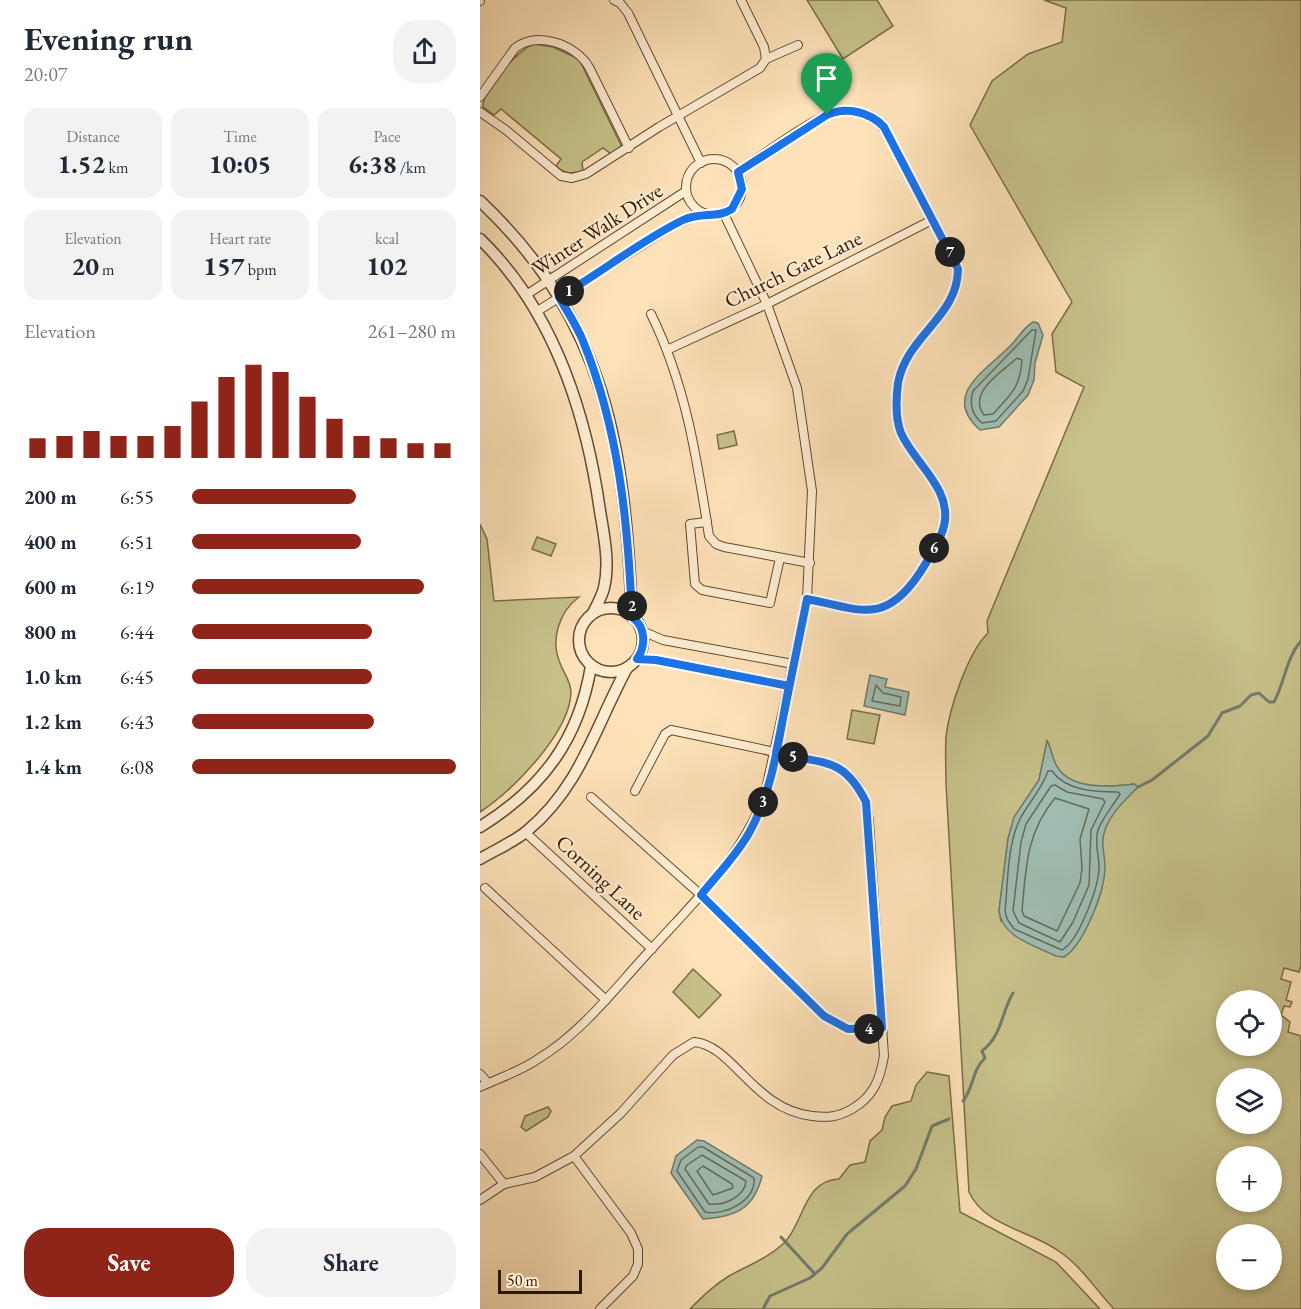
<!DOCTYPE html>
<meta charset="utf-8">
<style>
:root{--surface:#fff;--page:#f2f2f3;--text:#1f2937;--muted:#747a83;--accent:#8f2418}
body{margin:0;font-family:"EB Garamond",serif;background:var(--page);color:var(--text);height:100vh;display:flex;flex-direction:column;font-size:22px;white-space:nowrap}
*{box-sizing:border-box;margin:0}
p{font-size:20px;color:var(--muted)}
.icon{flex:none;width:33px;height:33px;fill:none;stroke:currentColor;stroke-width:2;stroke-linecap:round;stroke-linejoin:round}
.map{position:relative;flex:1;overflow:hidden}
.side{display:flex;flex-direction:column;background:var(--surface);width:480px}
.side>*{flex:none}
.controls{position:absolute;left:736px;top:990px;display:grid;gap:12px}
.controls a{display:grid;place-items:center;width:66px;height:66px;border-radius:50%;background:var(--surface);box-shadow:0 3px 9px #0003;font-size:30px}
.scale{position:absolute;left:18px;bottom:15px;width:84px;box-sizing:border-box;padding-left:6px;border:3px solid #2d1902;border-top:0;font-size:16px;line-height:21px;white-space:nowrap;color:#2d1902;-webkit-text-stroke:4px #feecd1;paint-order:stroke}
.pin{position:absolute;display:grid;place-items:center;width:51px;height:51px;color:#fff;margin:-62px -26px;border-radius:50% 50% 50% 0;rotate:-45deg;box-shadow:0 0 6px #0007}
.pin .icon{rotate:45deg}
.km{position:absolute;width:30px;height:30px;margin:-15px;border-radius:50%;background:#222;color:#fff;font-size:16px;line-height:30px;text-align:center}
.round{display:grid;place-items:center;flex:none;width:63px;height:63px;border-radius:24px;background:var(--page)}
.overview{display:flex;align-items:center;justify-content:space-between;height:102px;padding:0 24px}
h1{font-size:33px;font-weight:700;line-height:45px}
.figures{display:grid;grid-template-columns:repeat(3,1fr);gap:9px;height:102px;padding:6px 24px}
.figures div{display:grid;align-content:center;border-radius:15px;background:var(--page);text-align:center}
.figures b{font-size:26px;font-weight:700}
.figures small{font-size:16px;font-weight:400}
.figures p{font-size:16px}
.chart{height:168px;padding:12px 24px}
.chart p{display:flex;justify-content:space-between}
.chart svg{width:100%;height:108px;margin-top:6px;stroke:var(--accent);stroke-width:6}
.action{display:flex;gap:12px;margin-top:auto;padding:12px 24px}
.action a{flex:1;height:69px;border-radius:24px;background:var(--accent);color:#fff;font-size:24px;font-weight:700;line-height:69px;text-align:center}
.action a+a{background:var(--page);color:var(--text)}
ul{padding:0 24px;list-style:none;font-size:20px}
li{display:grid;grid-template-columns:96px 72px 1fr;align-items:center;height:45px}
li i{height:15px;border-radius:8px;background:var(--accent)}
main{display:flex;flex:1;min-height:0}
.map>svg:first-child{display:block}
.green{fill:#c7c18a;stroke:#7a6d46;stroke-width:1.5;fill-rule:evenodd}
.water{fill:#9fbdb2;stroke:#717b6c;stroke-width:1.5}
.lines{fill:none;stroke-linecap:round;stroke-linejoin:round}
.shore{stroke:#666b5a;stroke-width:1.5}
.stream{stroke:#717b6c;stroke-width:3}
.minor-casing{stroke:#614b30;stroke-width:10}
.tertiary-casing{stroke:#614b30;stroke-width:13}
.minor{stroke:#feecd1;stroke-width:8}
.tertiary{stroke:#feecd1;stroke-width:10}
.route-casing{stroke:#fff;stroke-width:12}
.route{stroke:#1a73e8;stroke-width:8}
.labels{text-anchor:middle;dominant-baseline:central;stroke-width:4.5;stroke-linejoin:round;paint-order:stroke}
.street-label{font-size:21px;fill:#2d1902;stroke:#feecd1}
</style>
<main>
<section class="side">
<div class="overview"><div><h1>Evening run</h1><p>20:07</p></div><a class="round"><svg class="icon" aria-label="share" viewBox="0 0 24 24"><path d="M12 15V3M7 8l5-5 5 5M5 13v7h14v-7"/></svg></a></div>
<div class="figures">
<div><p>Distance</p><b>1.52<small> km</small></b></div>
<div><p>Time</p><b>10:05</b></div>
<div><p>Pace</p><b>6:38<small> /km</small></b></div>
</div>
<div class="figures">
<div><p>Elevation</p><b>20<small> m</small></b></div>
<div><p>Heart rate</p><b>157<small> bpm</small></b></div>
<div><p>kcal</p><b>102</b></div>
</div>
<div class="chart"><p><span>Elevation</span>261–280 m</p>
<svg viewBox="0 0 160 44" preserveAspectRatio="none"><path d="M5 44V36M15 44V35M25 44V33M35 44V35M45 44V35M55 44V31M65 44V21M75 44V11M85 44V6M95 44V9M105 44V19M115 44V28M125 44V35M135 44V36M145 44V38M155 44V38"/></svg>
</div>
<ul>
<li><b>200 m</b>6:55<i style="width:62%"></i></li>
<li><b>400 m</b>6:51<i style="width:64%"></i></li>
<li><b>600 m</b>6:19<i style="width:88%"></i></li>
<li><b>800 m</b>6:44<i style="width:68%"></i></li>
<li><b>1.0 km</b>6:45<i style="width:68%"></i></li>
<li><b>1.2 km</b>6:43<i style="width:69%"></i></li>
<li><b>1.4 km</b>6:08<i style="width:100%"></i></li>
</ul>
<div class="action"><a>Save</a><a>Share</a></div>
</section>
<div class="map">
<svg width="821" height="1309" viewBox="0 0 821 1309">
<rect width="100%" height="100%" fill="#fde1b8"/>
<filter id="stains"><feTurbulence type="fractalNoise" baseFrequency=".00333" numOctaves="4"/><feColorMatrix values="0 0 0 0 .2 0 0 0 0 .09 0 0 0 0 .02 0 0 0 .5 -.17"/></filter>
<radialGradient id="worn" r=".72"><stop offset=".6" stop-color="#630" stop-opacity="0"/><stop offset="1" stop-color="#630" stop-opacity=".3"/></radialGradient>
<g class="green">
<path d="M327,0H397L413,26L363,59Z"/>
<path d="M564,0H821V965L819,972L804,968L801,979L811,982L806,1000L812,1002L810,1007L804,1006L801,1015L810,1022L808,1032L821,1036V1309H634C617,1291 601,1266 580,1252C552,1231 504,1226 489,1192L466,784C466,768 465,752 466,737C469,709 488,652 508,633L507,621L604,387L576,372L572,334L592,302L490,125L512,81L548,54L582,42L586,8ZM567,741C572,749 572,763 580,771C596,790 632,787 654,784L658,787C643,801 624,819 622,841C621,856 626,871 622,887C618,908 605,928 595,946L521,921L519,911L528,839L534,818L559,780ZM747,1000H792V1046H747ZM747,1078H792V1124H747ZM747,1156H792V1202H747ZM747,1234H792V1280H747Z"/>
<path d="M54,44L73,47L99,59L141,145L140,149L131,154L123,148L102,162L103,171C92,174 84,174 76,166L81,159L21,109L14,115L3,107C1,92 39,48 54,44Z"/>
<path d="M254,431L257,445L239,449L237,435Z"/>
<path d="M0,524L7,539L14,601L99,597C79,612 70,640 80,663C84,674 91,681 91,693C89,734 32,791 0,812Z"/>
<path d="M57,537L76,544L71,556L52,549Z"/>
<path d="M372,710L400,715L394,744L367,739Z"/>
<path d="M213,969L241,995L219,1018L193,992Z"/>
<path d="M447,1072L469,1076L480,1212L576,1262L620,1309H210C222,1297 234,1285 249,1276C267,1266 290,1257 305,1242C324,1222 324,1180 359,1179L370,1165L385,1162L390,1141L402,1130L405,1117L412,1106L431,1101L436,1085Z"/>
<path d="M68,1107L71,1111L68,1117L46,1131L41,1127L45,1116Z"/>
</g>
<g class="water">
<path d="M553,322L558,323L563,335L555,363L554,380L548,395L519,427L500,430C460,395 507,370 530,346C538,338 544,327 553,322Z"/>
<path d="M390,675L407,679L405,687L429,692L425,715L384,706Z"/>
<path d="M567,741C572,749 572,762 580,771C596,790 632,787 654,784L658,787C645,800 631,813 625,830C620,843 625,854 625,867C625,890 604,945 584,957L576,956C554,945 523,938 519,911L528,839L534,817L559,780Z"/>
<path d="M217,1140L224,1141L282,1176C274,1209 255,1217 223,1219L191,1173L196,1156Z"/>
</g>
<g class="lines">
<g class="shore">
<path d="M552,330H556L548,379L543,391L516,421L502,423C492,415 489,403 493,391Z"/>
<path d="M537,358L542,360C540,388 531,394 513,414L504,415C487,392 522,372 537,358Z"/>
<path d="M396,685L403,693L421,697L420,706L392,701Z"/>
<path d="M568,771H572C586,791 615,792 638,792L640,794C633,806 623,817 618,830C614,842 619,854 619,867C619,886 599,941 582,950L534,929L527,919L525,911C528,883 527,845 540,819C549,802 562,789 568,771Z"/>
<path d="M575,785L587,792L623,799L625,802L611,830L609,885L593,922L580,942L539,923L533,911L541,842L546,824L571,786Z"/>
<path d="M575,798L609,809L600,839L602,868L600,883L577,931L544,916L542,911C546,868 546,833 575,798Z"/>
<path d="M218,1147H223L274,1178C276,1201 245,1216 225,1212L197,1171L201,1160Z"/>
<path d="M222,1155L266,1181C265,1197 243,1206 229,1204L205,1169L207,1165Z"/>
<path d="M223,1166L252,1184L253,1188L233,1195L217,1171Z"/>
</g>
<g class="stream">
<path d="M658,787L672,780L728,736L742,713L760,706L771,695L779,693L789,702H794C805,682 806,658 821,641"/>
<path d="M483,1101C494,1087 492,1070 505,1058L502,1051C522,1036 521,1013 533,993"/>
<path d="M301,1237L334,1273"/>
<path d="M283,1309L290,1296L330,1278L342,1268L367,1234L425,1186L436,1169L452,1126L469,1119"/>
</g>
<g class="minor-casing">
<g id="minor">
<path d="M134,0L140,3L148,13L221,163"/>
<path d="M0,1V0"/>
<path d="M286,59L318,45"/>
<path d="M0,97L35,48C58,31 95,44 109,67L149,148"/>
<path d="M0,112L26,130L81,176L92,178L106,174L179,127L280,68L286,59L284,47L261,0"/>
<circle cx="234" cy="187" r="28"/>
<path d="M258,172C278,158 333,118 354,112C374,106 396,116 407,133L478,269C479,317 427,336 418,383C416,399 415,418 421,433C434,463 473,489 464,526C460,542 448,560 439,574C404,626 379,609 327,599"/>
<path d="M46,295L206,191"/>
<path d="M56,312L194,225L223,213"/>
<path d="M171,314C206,385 217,459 229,536L236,544L244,547L330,563"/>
<path d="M189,349L287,304L452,220"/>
<path d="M227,522L210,524L215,584L222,590L290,603L300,558"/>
<path d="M162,631L183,640L313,664"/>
<path d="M157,659L176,660L309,686"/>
<path d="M111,797L221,895L344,1016L368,1029L402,1028"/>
<path d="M45,832L172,949"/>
<path d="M5,888L126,1000"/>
<path d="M0,1074L8,1083"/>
<path d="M0,1087C19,1078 41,1071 58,1059C101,1033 133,991 166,955C211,905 262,858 285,794L327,599L332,491L317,388L287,304L244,214"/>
<path d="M0,1154L24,1184"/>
<path d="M94,1156L151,1233L158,1249V1264L153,1276L120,1309"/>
<path d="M0,1200L24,1184L55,1177L94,1156L141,1113L193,1055L214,1042C253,1045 273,1109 332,1116C348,1118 358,1117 372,1109C393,1097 400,1080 404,1056L389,821C384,788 374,772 342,762L191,730L185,734L155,791"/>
</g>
</g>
<g class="tertiary-casing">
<g id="tertiary">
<path d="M0,201C127,321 145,449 152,617"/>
<path d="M0,239C73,310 106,412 120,511C124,536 130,563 124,588C122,596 117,605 113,613"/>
<circle cx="131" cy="640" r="32"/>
<path d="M0,827C63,788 99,739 111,666"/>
<path d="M0,859C15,850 34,842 47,831C101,786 115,727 147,668"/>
</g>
</g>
<use href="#minor" class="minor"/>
<use href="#tertiary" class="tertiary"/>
</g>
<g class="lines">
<g class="route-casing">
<path id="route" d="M347,115L258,172L262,189L252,209C237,219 222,211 203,220C160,241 121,273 79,297C87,311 97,326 103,341C139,430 148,522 152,617C166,627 166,646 157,659L176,660L309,686C299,735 294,789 269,833C256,856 237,875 221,895L344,1016L368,1029L402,1028L386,802C362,754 341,765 296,753L327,599C379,609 404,626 439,574C448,560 460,542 464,526C473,489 434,463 421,433C415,418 416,399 418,383C427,335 478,317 478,269L404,127C390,112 366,106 347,115"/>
</g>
<use href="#route" class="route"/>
</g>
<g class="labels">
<g class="street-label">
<text transform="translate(117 229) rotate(-33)">Winter Walk Drive</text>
<text transform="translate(313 269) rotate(-26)">Church Gate Lane</text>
<text transform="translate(121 877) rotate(43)">Corning Lane</text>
</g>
</g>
<rect width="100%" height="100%" filter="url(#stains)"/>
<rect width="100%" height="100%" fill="url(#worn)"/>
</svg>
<div class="controls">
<a><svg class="icon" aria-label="locate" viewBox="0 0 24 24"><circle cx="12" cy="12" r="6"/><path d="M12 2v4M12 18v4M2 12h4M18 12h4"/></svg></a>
<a><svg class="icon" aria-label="layers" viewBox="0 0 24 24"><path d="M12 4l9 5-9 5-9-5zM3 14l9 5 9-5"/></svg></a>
<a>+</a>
<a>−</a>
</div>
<div class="scale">50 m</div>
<div class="pin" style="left:347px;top:115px;background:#1e9e55"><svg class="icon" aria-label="arrive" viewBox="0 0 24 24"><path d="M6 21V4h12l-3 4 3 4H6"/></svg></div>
<b class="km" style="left:89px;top:291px">1</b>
<b class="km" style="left:152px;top:606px">2</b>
<b class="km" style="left:283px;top:802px">3</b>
<b class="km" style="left:389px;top:1029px">4</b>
<b class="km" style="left:313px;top:757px">5</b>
<b class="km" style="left:454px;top:548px">6</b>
<b class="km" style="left:470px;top:252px">7</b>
</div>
</main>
